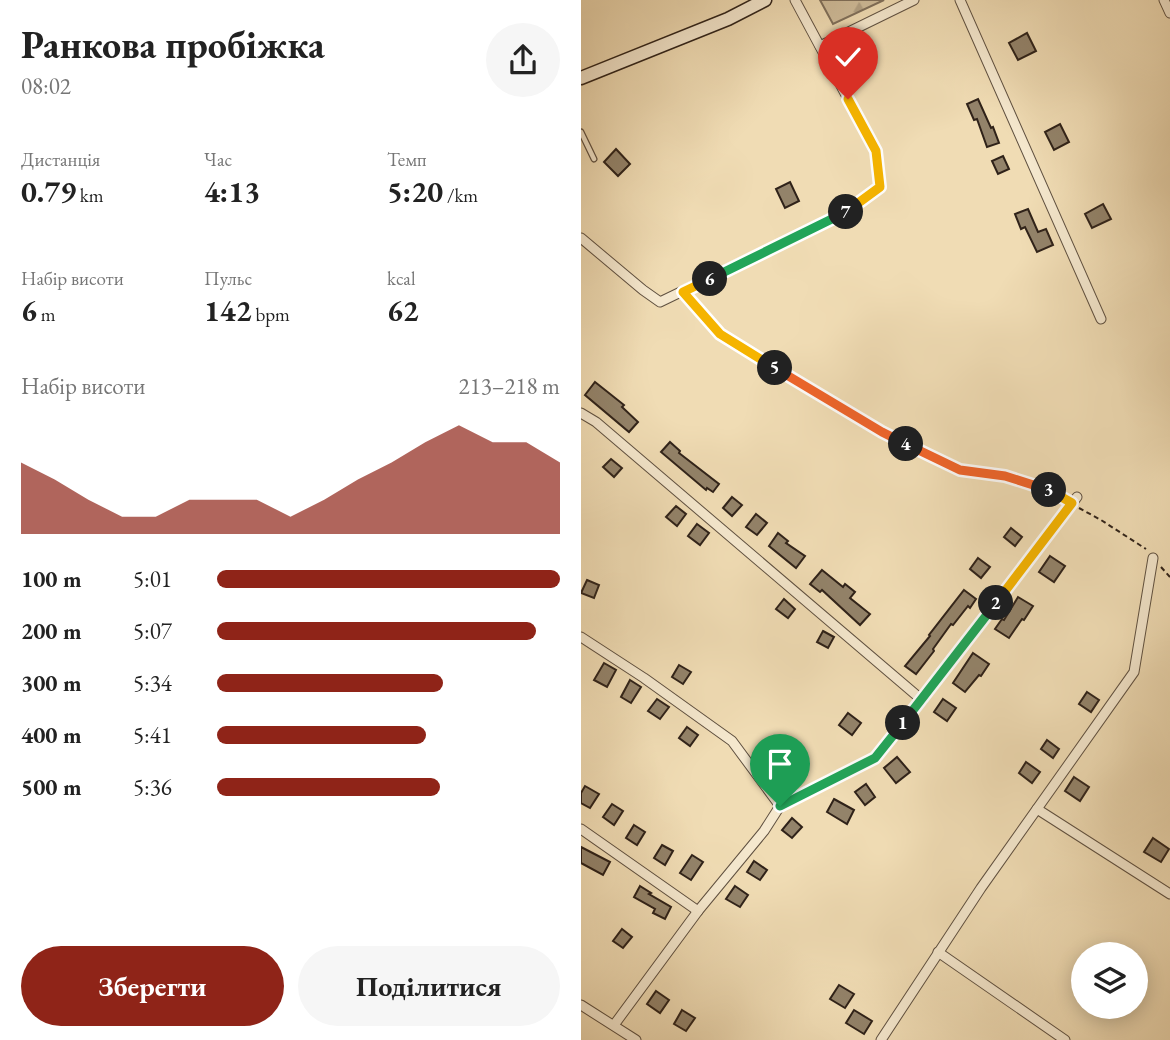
<!DOCTYPE html>
<html lang="uk">
<meta charset="utf-8">
<style>
:root{--surface:#fff;--page:#f6f6f6;--text:#222;--muted:#767676;--accent:#8f2418}
body{margin:0;font-family:"EB Garamond",serif;background:var(--page);color:var(--text);height:100vh;display:flex;flex-direction:column;font-size:26px;white-space:nowrap}
*{box-sizing:border-box;margin:0}
p{font-size:23px;color:var(--muted)}
.icon{flex:none;width:38px;height:38px;fill:none;stroke:currentColor;stroke-width:2;stroke-linecap:round;stroke-linejoin:round}
.map{position:relative;flex:1;overflow:hidden}
.panel{display:flex;flex-direction:column;background:var(--surface);width:581px}
.panel>*{flex:none}
.buttons{position:absolute;left:490px;top:942px;display:grid;gap:14px}
.buttons a{display:grid;place-items:center;width:77px;height:77px;border-radius:50%;background:var(--surface);box-shadow:0 4px 18px #0003;font-size:35px}
.pin{position:absolute;display:grid;place-items:center;width:60px;height:60px;color:#fff;margin:-72px -30px;border-radius:50% 50% 50% 0;rotate:-45deg;box-shadow:0 0 7px #0007}
.pin .icon{rotate:45deg}
.km{position:absolute;width:35px;height:35px;margin:-18px;border-radius:50%;background:#222;color:#fff;font-size:19px;line-height:35px;text-align:center}
.round{display:grid;place-items:center;flex:none;width:74px;height:74px;border-radius:37px;background:var(--page)}
.head{display:flex;align-items:center;justify-content:space-between;height:119px;padding:0 21px}
h1{font-size:38px;font-weight:700;line-height:52px}
.stats{display:grid;grid-template-columns:repeat(3,1fr);gap:10px;height:119px;padding:7px 21px}
.stats div{display:grid;align-content:center}
.stats b{font-size:30px;font-weight:700}
.stats small{font-size:19px;font-weight:400}
.stats p{font-size:19px}
.chart{height:196px;padding:14px 21px}
.chart p{display:flex;justify-content:space-between}
.chart svg{width:100%;height:126px;margin-top:7px;fill:var(--accent);opacity:.7}
.action{display:flex;gap:14px;margin-top:auto;padding:14px 21px}
.action a{flex:1;height:80px;border-radius:42px;background:var(--accent);color:#fff;font-size:28px;font-weight:700;line-height:80px;text-align:center}
.action a+a{background:var(--page);color:var(--text)}
ul{padding:0 21px;list-style:none;font-size:23px}
li{display:grid;grid-template-columns:112px 84px 1fr;align-items:center;height:52px}
li i{height:18px;border-radius:9px;background:var(--accent)}
main{display:flex;flex:1;min-height:0}
.map>svg:first-child{display:block}
.forest{fill:url(#forest-firs);stroke:#7f6f5a;stroke-width:2}
.building{fill:#93836a;stroke:#2f2219;stroke-width:2}
.lines{fill:none;stroke-linecap:round;stroke-linejoin:round}
.lane-casing{stroke:#5f5040;stroke-width:7}
.street-casing{stroke:#5f5040;stroke-width:11}
.secondary-casing{stroke:#2f2219;stroke-width:15}
.path{stroke:#2f2219;stroke-width:2;stroke-dasharray:5 3.5;stroke-linecap:butt}
.lane{stroke:#f5e8ce;stroke-width:4.5}
.street{stroke:#f5e8ce;stroke-width:9}
.secondary{stroke:#f5e8ce;stroke-width:12}
.split-1-casing{stroke:#fff;stroke-width:14}
.split-2-casing{stroke:#fff;stroke-width:14}
.split-3-casing{stroke:#fff;stroke-width:14}
.split-4-casing{stroke:#fff;stroke-width:14}
.split-5-casing{stroke:#fff;stroke-width:14}
.split-6-casing{stroke:#fff;stroke-width:14}
.split-7-casing{stroke:#fff;stroke-width:14}
.split-8-casing{stroke:#fff;stroke-width:14}
.split-1{stroke:#22a559;stroke-width:9}
.split-2{stroke:#22a559;stroke-width:9}
.split-3{stroke:#f5b400;stroke-width:9}
.split-4{stroke:#f0652b;stroke-width:9}
.split-5{stroke:#f0652b;stroke-width:9}
.split-6{stroke:#f5b400;stroke-width:9}
.split-7{stroke:#22a559;stroke-width:9}
.split-8{stroke:#f5b400;stroke-width:9}
</style>
<main>
<section class="panel">
<div class="head"><div><h1>Ранкова пробіжка</h1><p>08:02</p></div><a class="round"><svg class="icon" aria-label="share" viewBox="0 0 24 24"><path d="M12 15V3M7 8l5-5 5 5M5 13v7h14v-7"/></svg></a></div>
<div class="stats">
<div><p>Дистанція</p><b>0.79<small> km</small></b></div>
<div><p>Час</p><b>4:13</b></div>
<div><p>Темп</p><b>5:20<small> /km</small></b></div>
</div>
<div class="stats">
<div><p>Набір висоти</p><b>6<small> m</small></b></div>
<div><p>Пульс</p><b>142<small> bpm</small></b></div>
<div><p>kcal</p><b>62</b></div>
</div>
<div class="chart"><p><span>Набір висоти</span>213–218 m</p>
<svg viewBox="0 0 160 44" preserveAspectRatio="none"><path d="M0 44V19L10 25L20 32L30 38L40 38L50 32L60 32L70 32L80 38L90 32L100 25L110 19L120 12L130 6L140 12L150 12L160 19V44z"/></svg>
</div>
<ul>
<li><b>100 m</b>5:01<i style="width:100%"></i></li>
<li><b>200 m</b>5:07<i style="width:93%"></i></li>
<li><b>300 m</b>5:34<i style="width:66%"></i></li>
<li><b>400 m</b>5:41<i style="width:61%"></i></li>
<li><b>500 m</b>5:36<i style="width:65%"></i></li>
</ul>
<div class="action"><a>Зберегти</a><a>Поділитися</a></div>
</section>
<div class="map">
<svg width="589" height="1040" viewBox="0 0 589 1040">
<defs>
<pattern id="forest-firs" width="22" height="20" patternUnits="userSpaceOnUse" patternTransform="scale(1.75)"><rect width="22" height="20" fill="#cfbc9a"/><path d="M5 1l3.5 6h-7zM16 11l3.5 6h-7z" fill="#b2a184"/></pattern>
</defs>
<rect width="100%" height="100%" fill="#f0dcb4"/>
<filter id="stains"><feTurbulence type="fractalNoise" baseFrequency=".00286" numOctaves="4"/><feColorMatrix values="0 0 0 0 .2 0 0 0 0 .09 0 0 0 0 .02 0 0 0 .5 -.17"/></filter>
<radialGradient id="worn" r=".72"><stop offset=".6" stop-color="#630" stop-opacity="0"/><stop offset="1" stop-color="#630" stop-opacity=".3"/></radialGradient>
<path class="forest" d="M239,0H303L252,24Z"/>
<g class="building">
<path d="M446,33L455,51L437,60L428,43Z"/>
<path d="M397,99L410,128L412,127L418,143L406,147L396,119L393,120L386,104Z"/>
<path d="M479,124L488,142L473,150L464,132Z"/>
<path d="M35,149L49,164L37,176L23,162Z"/>
<path d="M422,156L428,169L417,174L411,161Z"/>
<path d="M209,182L218,201L204,208L195,189Z"/>
<path d="M522,204L530,219L511,228L504,214Z"/>
<path d="M447,209L457,232L465,229L472,245L456,252L444,227L440,229L434,214Z"/>
<path d="M14,382L43,405L41,407L57,422L48,432L4,395Z"/>
<path d="M89,442L99,451L98,453L138,484L132,492L126,488L125,490L80,452Z"/>
<path d="M30,459L41,468L33,477L22,467Z"/>
<path d="M151,497L161,505L151,516L142,508Z"/>
<path d="M95,506L105,514L96,526L85,517Z"/>
<path d="M175,514L186,523L176,535L165,527Z"/>
<path d="M116,524L128,533L119,545L107,536Z"/>
<path d="M430,528L441,537L434,546L423,537Z"/>
<path d="M197,533L207,541L205,543L224,556L215,568L188,546Z"/>
<path d="M469,556L484,566L473,582L458,572Z"/>
<path d="M397,558L409,567L400,578L389,569Z"/>
<path d="M241,570L262,587L264,584L274,592L269,598L289,614L279,625L241,590L239,592L229,584Z"/>
<path d="M6,580L18,585L13,598L0,593Z"/>
<path d="M383,590L395,599L389,608L387,606L372,625L370,624L352,649L353,651L335,674L324,666L349,636L348,635Z"/>
<path d="M437,597L452,606L443,620L441,619L428,638L414,629L421,619L423,620Z"/>
<path d="M203,599L214,609L207,618L195,609Z"/>
<path d="M242,631L253,637L247,648L236,642Z"/>
<path d="M392,653L408,664L400,676L398,675L384,692L372,683Z"/>
<path d="M23,663L35,670L26,687L13,680Z"/>
<path d="M98,665L110,672L102,684L91,677Z"/>
<path d="M49,680L60,687L50,703L40,697Z"/>
<path d="M506,692L518,700L510,712L498,704Z"/>
<path d="M76,699L88,707L79,719L67,711Z"/>
<path d="M362,699L375,708L366,721L353,712Z"/>
<path d="M267,713L280,723L271,735L258,725Z"/>
<path d="M106,727L117,735L109,746L98,738Z"/>
<path d="M466,740L478,749L472,758L460,749Z"/>
<path d="M316,757L329,772L315,783L303,768Z"/>
<path d="M445,762L459,772L451,783L438,773Z"/>
<path d="M493,777L508,787L499,801L484,791Z"/>
<path d="M285,784L294,797L284,805L274,792Z"/>
<path d="M4,786L18,794L9,808L0,803V793Z"/>
<path d="M253,799L273,810L266,824L246,812Z"/>
<path d="M31,804L42,811L33,825L22,817Z"/>
<path d="M211,818L221,827L211,838L201,830Z"/>
<path d="M53,825L64,832L56,845L45,838Z"/>
<path d="M572,838L588,849L580,862L563,852Z"/>
<path d="M81,845L92,851L84,865L73,858Z"/>
<path d="M0,847L29,862L22,875L0,863Z"/>
<path d="M111,855L122,862L110,880L99,873Z"/>
<path d="M173,861L186,870L179,880L166,872Z"/>
<path d="M59,886L70,893L68,894L90,907L84,919L72,913L74,909L53,897Z"/>
<path d="M154,886L167,895L159,907L145,899Z"/>
<path d="M41,929L51,937L42,948L32,941Z"/>
<path d="M258,985L273,994L264,1008L249,999Z"/>
<path d="M75,991L88,1000L79,1013L66,1004Z"/>
<path d="M101,1010L114,1018L105,1031L93,1024Z"/>
<path d="M273,1010L291,1021L283,1034L265,1023Z"/>
</g>
<g class="lines">
<g class="lane-casing">
<path id="lane" d="M0,132L13,159"/>
</g>
<g class="street-casing">
<g id="street">
<path d="M379,0L520,319"/>
<path d="M583,0L589,13"/>
<path d="M239,46L333,0"/>
<path d="M0,238L62,290L79,302L271,209L299,187L295,151L214,0"/>
<path d="M0,413L15,422L341,700"/>
<path d="M0,637L63,678L151,741L199,806"/>
<path d="M456,809L589,894"/>
<path d="M0,829L117,911"/>
<path d="M357,952L484,1040"/>
<path d="M0,1005L55,1040"/>
<path d="M33,1025L117,911L183,831L199,806L294,758L341,700L496,497"/>
<path d="M300,1040L400,888L553,672L572,558"/>
</g>
</g>
<g class="secondary-casing">
<path id="secondary" d="M0,78L147,19L184,0"/>
</g>
<g class="path">
<path d="M107,298L139,334L301,432L379,470L424,476L468,490L482,498"/>
<path d="M498,508L520,520L565,549"/>
<path d="M580,567L589,577"/>
</g>
<use href="#lane" class="lane"/>
<use href="#street" class="street"/>
<use href="#secondary" class="secondary"/>
</g>
<g class="lines">
<g class="split-1-casing">
<path id="split-1" d="M199,806L294,758L322,723"/>
</g>
<g class="split-2-casing">
<path id="split-2" d="M322,723L415,603"/>
</g>
<g class="split-3-casing">
<path id="split-3" d="M415,603L491,503L468,490"/>
</g>
<g class="split-4-casing">
<path id="split-4" d="M325,444L379,470L424,476L468,490"/>
</g>
<g class="split-5-casing">
<path id="split-5" d="M194,368L301,432L325,444"/>
</g>
<g class="split-6-casing">
<path id="split-6" d="M129,279L102,292L139,334L194,368"/>
</g>
<g class="split-7-casing">
<path id="split-7" d="M129,279L265,212"/>
</g>
<g class="split-8-casing">
<path id="split-8" d="M265,212L299,187L295,151L267,99"/>
</g>
<use href="#split-1" class="split-1"/>
<use href="#split-2" class="split-2"/>
<use href="#split-3" class="split-3"/>
<use href="#split-4" class="split-4"/>
<use href="#split-5" class="split-5"/>
<use href="#split-6" class="split-6"/>
<use href="#split-7" class="split-7"/>
<use href="#split-8" class="split-8"/>
</g>
<rect width="100%" height="100%" filter="url(#stains)"/>
<rect width="100%" height="100%" fill="url(#worn)"/>
</svg>
<div class="buttons">
<a><svg class="icon" aria-label="layers" viewBox="0 0 24 24"><path d="M12 4l9 5-9 5-9-5zM3 14l9 5 9-5"/></svg></a>
</div>
<div class="pin" style="left:199px;top:806px;background:#1e9e55"><svg class="icon" aria-label="arrive" viewBox="0 0 24 24"><path d="M6 21V4h12l-3 4 3 4H6"/></svg></div>
<div class="pin" style="left:267px;top:99px;background:#d93025"><svg class="icon" aria-label="check" viewBox="0 0 24 24"><path d="M5 12l5 5 9-10"/></svg></div>
<b class="km" style="left:322px;top:723px">1</b>
<b class="km" style="left:415px;top:603px">2</b>
<b class="km" style="left:468px;top:490px">3</b>
<b class="km" style="left:325px;top:444px">4</b>
<b class="km" style="left:194px;top:368px">5</b>
<b class="km" style="left:129px;top:279px">6</b>
<b class="km" style="left:265px;top:212px">7</b>
</div>
</main>
